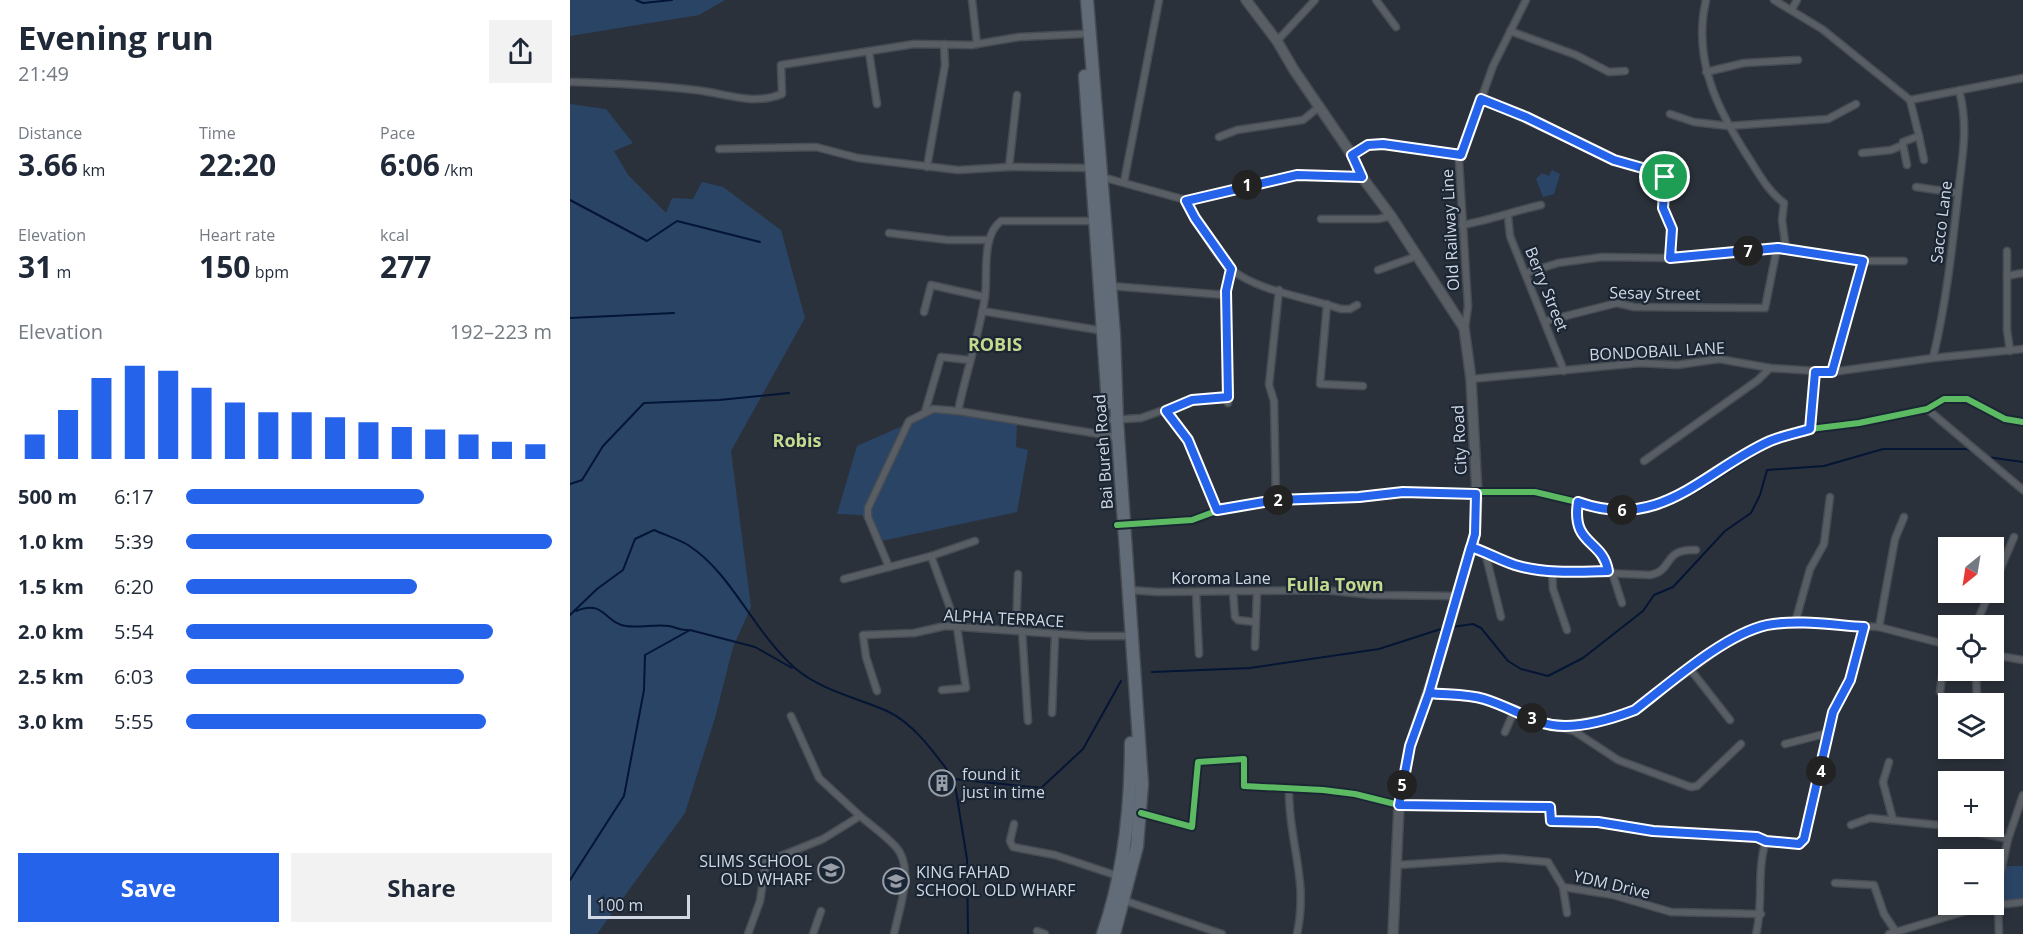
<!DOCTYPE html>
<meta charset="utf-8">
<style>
:root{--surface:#fff;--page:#f2f2f3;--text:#1f2937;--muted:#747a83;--accent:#2563eb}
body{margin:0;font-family:"Open Sans",sans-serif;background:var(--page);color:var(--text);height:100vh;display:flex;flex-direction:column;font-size:22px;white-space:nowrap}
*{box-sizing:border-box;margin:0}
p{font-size:20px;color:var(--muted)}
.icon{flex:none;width:33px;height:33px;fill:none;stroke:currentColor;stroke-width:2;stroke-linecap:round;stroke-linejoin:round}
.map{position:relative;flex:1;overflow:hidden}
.panel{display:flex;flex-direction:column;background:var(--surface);width:570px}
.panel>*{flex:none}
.needle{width:39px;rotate:210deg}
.tools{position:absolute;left:1368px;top:537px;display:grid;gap:12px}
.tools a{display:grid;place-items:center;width:66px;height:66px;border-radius:0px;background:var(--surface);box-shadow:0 3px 9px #0003;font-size:30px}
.scale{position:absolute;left:18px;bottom:15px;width:102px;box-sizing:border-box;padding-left:6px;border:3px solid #d1d8e3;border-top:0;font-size:16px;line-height:21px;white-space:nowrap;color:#d1d8e3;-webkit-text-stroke:4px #1b2635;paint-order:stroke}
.pin{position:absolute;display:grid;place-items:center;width:51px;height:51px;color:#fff;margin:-26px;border:3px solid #fff;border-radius:50%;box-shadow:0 2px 6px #0007}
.km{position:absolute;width:30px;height:30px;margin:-15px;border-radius:50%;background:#222;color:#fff;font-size:16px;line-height:30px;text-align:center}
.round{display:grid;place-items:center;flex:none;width:63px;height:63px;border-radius:0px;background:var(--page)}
.overview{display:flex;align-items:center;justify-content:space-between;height:102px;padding:0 18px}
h1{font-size:33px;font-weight:700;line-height:45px}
.figures{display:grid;grid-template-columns:repeat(3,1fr);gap:9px;height:102px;padding:6px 18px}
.figures div{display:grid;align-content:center}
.figures b{font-size:30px;font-weight:700}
.figures small{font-size:16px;font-weight:400}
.figures p{font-size:16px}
.chart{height:168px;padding:12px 18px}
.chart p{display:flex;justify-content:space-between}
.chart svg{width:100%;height:108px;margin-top:6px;stroke:var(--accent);stroke-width:6}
.action{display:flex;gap:12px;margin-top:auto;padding:12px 18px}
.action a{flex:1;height:69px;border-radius:0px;background:var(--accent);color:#fff;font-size:24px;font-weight:700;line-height:69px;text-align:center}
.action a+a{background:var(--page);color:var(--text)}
ul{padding:0 18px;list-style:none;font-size:20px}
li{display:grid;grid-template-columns:96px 72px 1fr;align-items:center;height:45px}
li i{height:15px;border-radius:8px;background:var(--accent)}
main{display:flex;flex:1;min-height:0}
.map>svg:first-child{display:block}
.green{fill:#2a4466}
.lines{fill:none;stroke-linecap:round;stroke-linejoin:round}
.stream{stroke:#041535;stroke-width:2}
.street-casing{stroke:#464c53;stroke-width:9}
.secondary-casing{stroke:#464c53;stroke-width:12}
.highway-casing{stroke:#464c53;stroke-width:15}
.street{stroke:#595e64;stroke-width:6}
.secondary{stroke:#595e64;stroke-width:9}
.highway{stroke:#626c79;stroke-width:12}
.cycleway-casing{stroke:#1b2635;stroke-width:10}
.cycleway{stroke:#5cba63;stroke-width:6}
.route-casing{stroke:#fff;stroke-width:12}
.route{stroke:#2563eb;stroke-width:8}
.labels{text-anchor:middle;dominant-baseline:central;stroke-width:4.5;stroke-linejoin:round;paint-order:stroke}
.street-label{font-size:16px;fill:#d1d8e3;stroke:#1b2635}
.poi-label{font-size:16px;fill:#d1d8e3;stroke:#1b2635;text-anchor:start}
.neighbourhood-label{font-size:18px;font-weight:bold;fill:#c6d98d;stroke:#1b2635}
</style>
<main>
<section class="panel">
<div class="overview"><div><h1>Evening run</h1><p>21:49</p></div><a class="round"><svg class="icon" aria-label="share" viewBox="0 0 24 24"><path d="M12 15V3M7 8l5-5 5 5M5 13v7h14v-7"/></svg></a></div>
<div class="figures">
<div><p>Distance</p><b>3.66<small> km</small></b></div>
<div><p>Time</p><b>22:20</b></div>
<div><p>Pace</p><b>6:06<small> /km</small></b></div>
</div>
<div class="figures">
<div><p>Elevation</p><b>31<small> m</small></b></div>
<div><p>Heart rate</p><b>150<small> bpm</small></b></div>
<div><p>kcal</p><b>277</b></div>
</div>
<div class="chart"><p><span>Elevation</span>192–223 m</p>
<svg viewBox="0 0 160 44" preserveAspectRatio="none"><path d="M5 44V34M15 44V24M25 44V11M35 44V6M45 44V8M55 44V15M65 44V21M75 44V25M85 44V25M95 44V27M105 44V29M115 44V31M125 44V32M135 44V34M145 44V37M155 44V38"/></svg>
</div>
<ul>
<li><b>500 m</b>6:17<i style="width:65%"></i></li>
<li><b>1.0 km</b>5:39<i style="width:100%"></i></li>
<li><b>1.5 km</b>6:20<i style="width:63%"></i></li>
<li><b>2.0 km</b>5:54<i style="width:84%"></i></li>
<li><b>2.5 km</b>6:03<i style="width:76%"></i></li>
<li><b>3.0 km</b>5:55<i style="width:82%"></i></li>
</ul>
<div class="action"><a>Save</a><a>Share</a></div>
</section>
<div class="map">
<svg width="1453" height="934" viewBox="0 0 1453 934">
<rect width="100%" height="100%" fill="#2b313a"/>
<g class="green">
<path d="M0,0H155L129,15L0,36Z"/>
<path d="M0,104L36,109L63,143L44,151L58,175L96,213L102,198L123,199L132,182L153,187L211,230L235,318L161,451L181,607L163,647L145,718L115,813L27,934H0Z"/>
<path d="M982,170L990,174L984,194L973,197L966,179L972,173L979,176Z"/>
<path d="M364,412L447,423L446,447L458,450L447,512L307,542L292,515L267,514L287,446Z"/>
<path d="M1436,866H1453V901L1430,904L1429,898Z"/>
</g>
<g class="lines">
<g class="stream">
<path d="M66,0L73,3L102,0"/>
<path d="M0,200L77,241L107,221L190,242"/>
<path d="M0,318L104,313"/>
<path d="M1417,457L1453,462"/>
<path d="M0,484L12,480L33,446L74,403L149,400L219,393"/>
<path d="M6,611C35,599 34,623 56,626C70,628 85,624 99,626C106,627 110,631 118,630"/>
<path d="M0,615L27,589L53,570L65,539L84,530C95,535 108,539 118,545C162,573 184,633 226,669C251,690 287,698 317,711C345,724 366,755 384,779L471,788L513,749L551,681"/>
<path d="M882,627L903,624L911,628L938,661L951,669L978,676L1013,658L1073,611L1084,595L1103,587L1155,531L1181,513L1190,495L1197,470L1254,466L1313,449H1397L1404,452"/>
<path d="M582,672L680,668L809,649L874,628"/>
<path d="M384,779L397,859L398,934"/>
<path d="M0,880L54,796L74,690L75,655L120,630L185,647L222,668"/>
</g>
<g class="street-casing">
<g id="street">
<path d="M402,0L407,44"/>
<path d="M806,0L826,27"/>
<path d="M1136,0C1122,60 1148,111 1180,160C1190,176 1199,192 1214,203L1212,220L1216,249"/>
<path d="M1204,0L1252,29L1340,100L1453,78"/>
<path d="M1222,9L1227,0"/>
<path d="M940,31L1006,55L1039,72L1055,71"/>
<path d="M707,41L745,0"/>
<path d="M299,52L307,104"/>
<path d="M1136,72L1174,63L1228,60"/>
<path d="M0,82C41,83 84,85 125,90C155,93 183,106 212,94L211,65L344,44L401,45L449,37L512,34"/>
<path d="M911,99L1044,160L1090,173L1095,177L1093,208L1102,229L1100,258"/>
<path d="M1100,114L1124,122L1158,126L1258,119L1286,104"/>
<path d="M1349,136L1354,160"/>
<path d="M649,137L667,130L733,120L749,107"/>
<path d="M1333,145L1337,165"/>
<path d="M149,149L246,147L288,158L388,170L439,167L521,168"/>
<path d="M1292,153L1321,150L1333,145V142L1349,136L1340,100"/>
<path d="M782,155L798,145L813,144L891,155"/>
<path d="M357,167L375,65L374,44"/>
<path d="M439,167L447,95"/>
<path d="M532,177L616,200C626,221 645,256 662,270C690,292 737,297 771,309H780L787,305"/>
<path d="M1095,177L1103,156"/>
<path d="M554,182L589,0"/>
<path d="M1346,187L1388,193"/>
<path d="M616,200L727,175L792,177"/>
<path d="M938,216L940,236L994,371"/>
<path d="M751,219H808L821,216"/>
<path d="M892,225C920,220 944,211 971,205"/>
<path d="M319,233L378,240H419"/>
<path d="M1437,251V330L1440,351"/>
<path d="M808,270L847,256"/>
<path d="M956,273L988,263L1032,257L1100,258L1207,248L1293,261H1334"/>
<path d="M1437,276L1453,273"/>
<path d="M540,286L656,295"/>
<path d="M757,304L750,384L793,386"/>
<path d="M412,311L534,331"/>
<path d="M354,312L361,285L415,297"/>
<path d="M976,321L1047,303L1064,307L1195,308L1207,248"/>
<path d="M895,328L898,306L889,161L923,66L956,0"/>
<path d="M1363,358C1376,304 1382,250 1388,195C1392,156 1399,128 1389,90"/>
<path d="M1262,372L1293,261"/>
<path d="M901,379L1070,363L1107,365L1149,359L1200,368L1262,372L1363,358L1453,349"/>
<path d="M658,403L656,291L661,269"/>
<path d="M1357,409L1453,490"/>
<path d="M388,411C396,373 409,335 415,297C418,274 411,236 431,221H523"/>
<path d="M596,411L617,440L647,510"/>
<path d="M355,412L371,357L399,360"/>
<path d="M539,420L571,418L622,400L658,397"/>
<path d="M1240,429L1245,372"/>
<path d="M1074,461L1188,380L1200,368"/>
<path d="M706,500L704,401L699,385L709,290"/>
<path d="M1008,503C1001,545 1033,539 1038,571"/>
<path d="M547,525L622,520L660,506L706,500L789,497L833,492H965L1045,511L1066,509L1093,502L1124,489L1200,441L1240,429L1289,423L1357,409L1374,399H1397L1435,419L1453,422"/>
<path d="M901,547L943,565L963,570L1080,575C1104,571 1092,548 1126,550"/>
<path d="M915,552L931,617"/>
<path d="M361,556L405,541"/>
<path d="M319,567L298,517V508L339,421L363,409L388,411L541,436"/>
<path d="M982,572L983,589L997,630"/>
<path d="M1042,572L1052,603"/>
<path d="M274,579L361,556L387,627L396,688L372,690"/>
<path d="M1424,584L1444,537"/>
<path d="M559,590L588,592L754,590L803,595L887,596"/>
<path d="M626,592L629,654"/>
<path d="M663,592L665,617L668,620L685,622"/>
<path d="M1225,623L1240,569L1254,544L1260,497"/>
<path d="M1405,626L1420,592"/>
<path d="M1309,627L1325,539L1334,517"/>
<path d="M446,631L448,574"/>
<path d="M452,631L458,721"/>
<path d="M685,647L687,592"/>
<path d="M1424,655L1453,660"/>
<path d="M1120,669L1160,720"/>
<path d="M1406,670L1407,704"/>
<path d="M307,691L296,657L293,635L344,633L375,626L518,636H561"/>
<path d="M1370,692L1376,645"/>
<path d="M859,693L911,698L945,709L971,723L1004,731L1048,760L1121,787L1127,786L1171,744"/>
<path d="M482,713L485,634"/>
<path d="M221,716L249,778L290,816"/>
<path d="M990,726L1050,716L1065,710L1155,644L1197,625L1225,623L1309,627L1378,645"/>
<path d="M935,732L945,709"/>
<path d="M1215,744L1258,733"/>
<path d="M1319,762L1313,782L1323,820"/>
<path d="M719,788C718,842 739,878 727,934"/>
<path d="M571,813L622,827L628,762L674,759V786L753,790L785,794L829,805L980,807L981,821L1028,822L1083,831L1187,837L1196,841L1229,844L1234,839L1263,712L1279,680L1294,627"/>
<path d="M444,824L440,841L443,847L485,855L548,876"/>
<path d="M1281,825L1300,818L1378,826"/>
<path d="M1380,826L1438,839"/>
<path d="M828,865L932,858L978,862L993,887L1043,895L1101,912L1191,914"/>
<path d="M1265,883L1304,885L1314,914L1326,932"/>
<path d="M993,887L997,913"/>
<path d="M553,900L652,934"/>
<path d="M1424,904L1438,839L1453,795"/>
<path d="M1428,905L1429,934"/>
<path d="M467,931L475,934"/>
<path d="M178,934L190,901L196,862L253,839L290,816C302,826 316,836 326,847C345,868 329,909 324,934"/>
<path d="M243,934L251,911"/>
<path d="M1186,934C1194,903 1186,871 1196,841"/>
<path d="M1319,934L1410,907L1453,902"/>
</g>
</g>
<g class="secondary-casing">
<path id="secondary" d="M676,0L707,41L724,70L782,155L792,177L821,216L894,328L901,379L907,494L905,534L873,647L840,746L829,805L823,934"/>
</g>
<g class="highway-casing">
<g id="highway">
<path d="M517,0L544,335L547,421L572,784L567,846L544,934"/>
<path d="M515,76L538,403"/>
<path d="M533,934C554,874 561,807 561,743"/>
</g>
</g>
<use href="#street" class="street"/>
<use href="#secondary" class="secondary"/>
<use href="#highway" class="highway"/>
<g class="cycleway-casing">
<g id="cycleway">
<path d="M547,525L622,520L660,506L706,500L789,497L833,492H965L1045,511L1066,509L1093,502L1124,489L1200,441L1240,429L1289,423L1357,409L1374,399H1397L1435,419L1453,422"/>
<path d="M571,813L622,827L628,762L674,759V786L753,790L785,794L829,805L980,807L981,821L1028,822L1083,831L1187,837L1196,841L1229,844L1234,839L1263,712L1279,680L1294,627"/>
</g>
</g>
<use href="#cycleway" class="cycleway"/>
</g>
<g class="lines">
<g class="route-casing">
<path id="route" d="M1095,177L1090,173L1044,160L956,117L911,99L891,155L813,144L798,145L782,155L792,177L727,175L616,201L625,218L661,269L656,291L658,397L622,400L596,411L618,440L647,510L706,500L789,497L833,492L906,494L905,534L859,693C877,695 897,694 914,699C934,705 951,715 970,722C998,732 1039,720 1065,710C1099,684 1155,634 1197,625C1228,619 1263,625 1294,627L1280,680L1263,712L1234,839L1229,844L1196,841L1187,837L1083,831L1028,822L981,821L980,807L829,805L840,746L859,693L901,547C916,552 930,560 945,565C975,574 1006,572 1038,571C1033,539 1001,546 1008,502C1092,532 1133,471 1200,441C1212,436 1227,433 1240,429L1245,372H1262L1293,261L1208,248L1100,258L1102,229L1093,208L1095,177"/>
</g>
<use href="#route" class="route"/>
</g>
<defs>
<g id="building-ring" transform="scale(1.35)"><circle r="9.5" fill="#1b2635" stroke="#979ea8" stroke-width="1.5"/><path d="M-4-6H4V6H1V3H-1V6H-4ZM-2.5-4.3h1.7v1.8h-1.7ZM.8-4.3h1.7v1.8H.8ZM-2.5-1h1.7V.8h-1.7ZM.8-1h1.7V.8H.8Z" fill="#979ea8"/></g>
<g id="school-ring" transform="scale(1.35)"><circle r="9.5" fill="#1b2635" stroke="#979ea8" stroke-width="1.5"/><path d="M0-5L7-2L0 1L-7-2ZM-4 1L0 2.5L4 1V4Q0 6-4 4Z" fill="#979ea8"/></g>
</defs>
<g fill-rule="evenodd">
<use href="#building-ring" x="372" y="783"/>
<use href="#school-ring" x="261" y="870"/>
<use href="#school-ring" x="326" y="881"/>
</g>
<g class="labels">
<g class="street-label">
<text transform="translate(1371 222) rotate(-83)">Sacco Lane</text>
<text transform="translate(880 230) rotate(-93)">Old Railway Line</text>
<text transform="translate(977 289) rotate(68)">Berry Street</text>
<text transform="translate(1085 293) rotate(1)">Sesay Street</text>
<text transform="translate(1087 351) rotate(-3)">BONDOBAIL LANE</text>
<text transform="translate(889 440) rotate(-93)">City Road</text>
<text transform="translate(533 452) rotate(-94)">Bai Bureh Road</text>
<text x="651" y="578">Koroma Lane</text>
<text transform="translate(434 618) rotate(3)">ALPHA TERRACE</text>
<text transform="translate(1042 884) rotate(13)">YDM Drive</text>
</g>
<g class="poi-label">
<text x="392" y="774">found it<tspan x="392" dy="18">just in time</tspan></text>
<text x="242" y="861" text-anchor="end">SLIMS SCHOOL<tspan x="242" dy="18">OLD WHARF</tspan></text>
<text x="346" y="872">KING FAHAD<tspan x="346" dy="18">SCHOOL OLD WHARF</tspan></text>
</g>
<g class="neighbourhood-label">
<text x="425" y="344">ROBIS</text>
<text x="227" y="440">Robis</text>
<text x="765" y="584">Fulla Town</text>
</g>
</g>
</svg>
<div class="tools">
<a><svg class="needle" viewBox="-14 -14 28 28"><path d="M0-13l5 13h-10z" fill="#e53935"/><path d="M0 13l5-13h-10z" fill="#747a83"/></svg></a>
<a><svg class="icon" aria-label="locate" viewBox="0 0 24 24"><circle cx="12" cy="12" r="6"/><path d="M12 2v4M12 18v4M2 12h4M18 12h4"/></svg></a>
<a><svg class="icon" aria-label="layers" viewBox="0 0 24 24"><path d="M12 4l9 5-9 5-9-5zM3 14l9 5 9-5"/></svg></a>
<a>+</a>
<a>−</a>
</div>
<div class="scale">100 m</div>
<div class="pin" style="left:1095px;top:177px;background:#1e9e55"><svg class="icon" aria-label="arrive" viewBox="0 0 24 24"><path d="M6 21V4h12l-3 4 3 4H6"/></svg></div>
<b class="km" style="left:677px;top:185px">1</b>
<b class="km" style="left:708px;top:500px">2</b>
<b class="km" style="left:962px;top:718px">3</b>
<b class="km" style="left:1251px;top:771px">4</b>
<b class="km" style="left:832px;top:785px">5</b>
<b class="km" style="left:1052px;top:510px">6</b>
<b class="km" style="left:1178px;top:251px">7</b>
</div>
</main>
